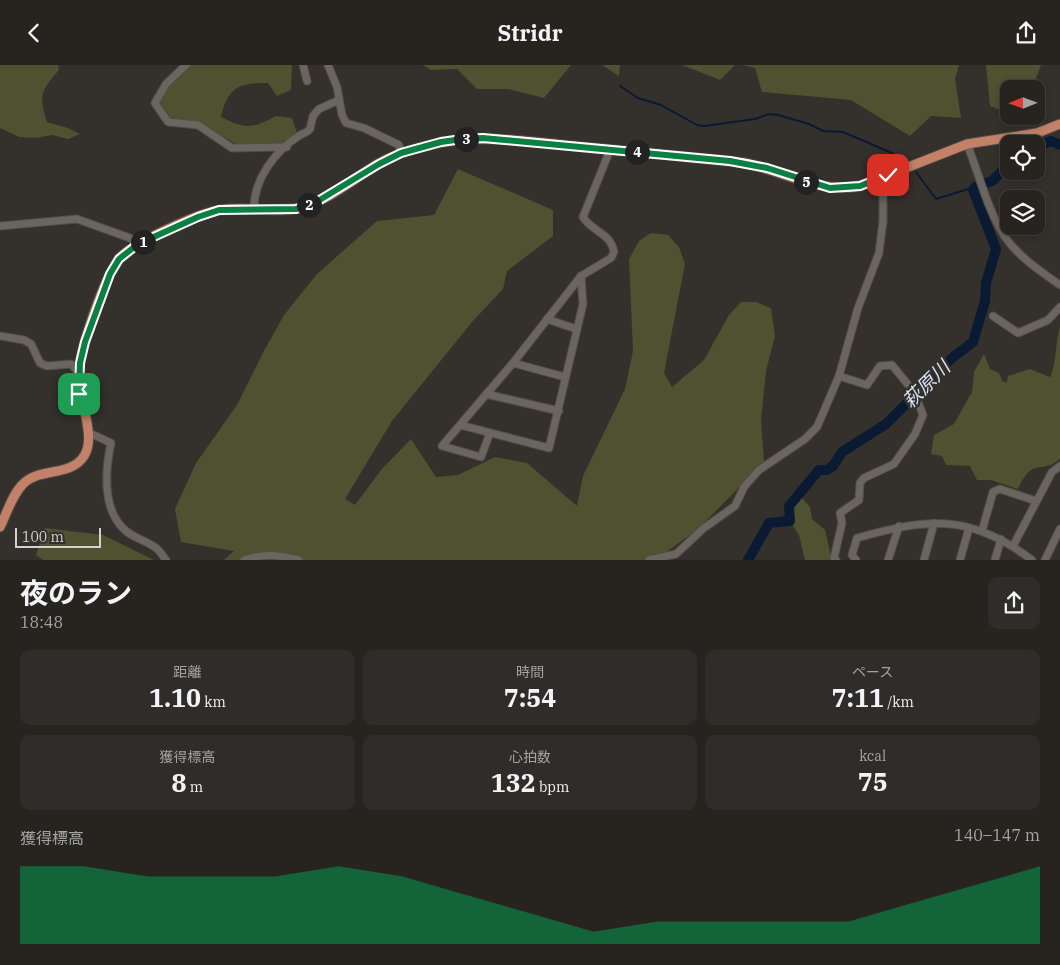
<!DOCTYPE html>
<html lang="ja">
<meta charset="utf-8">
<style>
:root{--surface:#272420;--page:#2f2c29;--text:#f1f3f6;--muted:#a4a4a5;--line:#43413e;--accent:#0b8043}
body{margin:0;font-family:"IBM Plex Serif","Noto Sans JP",serif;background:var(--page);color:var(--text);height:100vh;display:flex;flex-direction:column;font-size:19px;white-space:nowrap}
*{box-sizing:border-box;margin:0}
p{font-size:16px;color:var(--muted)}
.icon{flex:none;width:28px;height:28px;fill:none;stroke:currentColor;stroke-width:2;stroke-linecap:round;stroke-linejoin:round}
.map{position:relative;height:495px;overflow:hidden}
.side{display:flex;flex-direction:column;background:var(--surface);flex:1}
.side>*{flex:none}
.needle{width:32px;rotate:269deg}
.buttons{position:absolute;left:1000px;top:15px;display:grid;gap:10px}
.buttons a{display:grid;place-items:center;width:45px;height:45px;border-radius:10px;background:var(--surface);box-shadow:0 2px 8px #0003,0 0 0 1px var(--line);font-size:25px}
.scale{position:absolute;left:15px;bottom:12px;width:86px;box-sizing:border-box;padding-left:5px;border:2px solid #d4d1ce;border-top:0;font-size:14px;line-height:18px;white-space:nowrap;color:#d4d1ce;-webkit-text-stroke:4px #34302b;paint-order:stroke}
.pin{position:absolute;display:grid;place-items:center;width:42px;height:42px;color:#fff;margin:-21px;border-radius:10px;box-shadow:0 2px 8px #0006}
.km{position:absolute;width:25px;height:25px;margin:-12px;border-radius:50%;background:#222;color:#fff;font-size:14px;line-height:25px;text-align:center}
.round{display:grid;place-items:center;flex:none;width:52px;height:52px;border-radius:10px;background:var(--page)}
.head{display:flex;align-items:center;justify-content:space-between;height:85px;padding:0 20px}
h1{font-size:28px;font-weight:700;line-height:38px}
.figures{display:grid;grid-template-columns:repeat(3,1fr);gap:8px;height:85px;padding:5px 20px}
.figures div{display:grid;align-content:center;border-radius:10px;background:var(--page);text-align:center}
.figures b{font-size:25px;font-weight:700}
.figures small{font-size:14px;font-weight:400}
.figures p{font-size:14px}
.chart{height:140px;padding:10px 20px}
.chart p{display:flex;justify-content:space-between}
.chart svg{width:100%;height:90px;margin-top:5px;fill:var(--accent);opacity:.7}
header{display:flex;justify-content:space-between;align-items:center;height:65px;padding:0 20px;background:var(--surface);font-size:22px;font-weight:700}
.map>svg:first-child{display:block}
.green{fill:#4e5231}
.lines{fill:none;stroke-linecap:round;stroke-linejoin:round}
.stream{stroke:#0b1a33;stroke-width:2}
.river{stroke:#0b1a33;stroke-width:10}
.minor-casing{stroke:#504c47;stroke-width:9}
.major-casing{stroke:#504c47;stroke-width:11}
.minor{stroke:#6a655f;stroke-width:7}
.major{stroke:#c38268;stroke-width:9}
.route-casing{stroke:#fff;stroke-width:10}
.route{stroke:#0b8043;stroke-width:6}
.labels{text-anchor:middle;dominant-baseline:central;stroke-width:5;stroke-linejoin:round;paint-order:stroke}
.water-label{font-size:19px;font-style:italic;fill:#d7e4fa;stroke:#34302b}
</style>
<header><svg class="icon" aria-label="back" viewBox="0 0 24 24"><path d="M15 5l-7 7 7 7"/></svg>Stridr<svg class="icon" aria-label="share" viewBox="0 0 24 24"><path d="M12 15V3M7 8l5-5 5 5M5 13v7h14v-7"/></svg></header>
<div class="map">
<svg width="1060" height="495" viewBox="0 0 1060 495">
<rect width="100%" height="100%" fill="#34302b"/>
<g class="green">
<path d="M0,0H58L59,5C40,27 39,30 47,57L68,63L80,69L68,74L52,70L36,73L19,72L0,63Z"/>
<path d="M190,0H292L291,25L277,31L268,18C239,18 228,22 221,52C245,64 252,64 276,51L292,53L297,68L281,81H240L200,59L171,55L160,41C162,22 176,12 190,0Z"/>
<path d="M423,0H571L544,33L508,24H477L457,4L431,5Z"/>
<path d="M602,0H620L619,11Z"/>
<path d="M682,0H735L720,15Z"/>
<path d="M741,0H959L955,14L961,53L931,51L910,71L851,35L762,27L755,3Z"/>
<path d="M986,0H1041L1032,24H1009V48L990,41Z"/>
<path d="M458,104L553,145V171L507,206L503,224L472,257L392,356L345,434L355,440L382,404L411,374L436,412L458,410L495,392L527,398L577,441L583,411L625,324L633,286L629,194L639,176L651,168L668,170L679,182L685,199L664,308L672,322L704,295L729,250L741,237H756L771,243L775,271L766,306L761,356L764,397L697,465L655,495H224L234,486L181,477L175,444L196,398L237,340L264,286L284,250L317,209L377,156L434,150Z"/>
<path d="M1060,261V394C1040,411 1034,390 1018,424L991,415H977L970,401L946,400L942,391L931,389L934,370L954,359L972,327L974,307L984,289L990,304L999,308L1003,317H1007L1008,311L1030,304L1050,312C1057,297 1055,277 1060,261Z"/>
<path d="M800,431L810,442L812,454L825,465L832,495H805L799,470L790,456L791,441Z"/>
<path d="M45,463L103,470L154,495H43L36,490Z"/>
</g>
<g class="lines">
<g class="stream">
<path d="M620,21L638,33L661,40L697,60L704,61L755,54L769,49L778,50L809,59L823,66L843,67L892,88L902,97"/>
<path d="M916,107L936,134L975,122"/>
</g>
<g class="river">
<path d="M1036,82L1051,76L1060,80"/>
<path d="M748,495L769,458L790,456L789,441L819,405H827L833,401L842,387L886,359L952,293L973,277L985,236L986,218L996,184L973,125L975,122L992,116L1009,100"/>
</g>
<g class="minor-casing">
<g id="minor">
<path d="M186,0L166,19L155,38L168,57L198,60L232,83L287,82"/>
<path d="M303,0L307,16"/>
<path d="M328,0L337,22L342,50L346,58L364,63L399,80L401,88"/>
<path d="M967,79C979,109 987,144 1005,172C1019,192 1040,206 1060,220"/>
<path d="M254,143C254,114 275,86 300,70C304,68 307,68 310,64L313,51L319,44L339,35"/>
<path d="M0,161L77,154L130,173L138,179"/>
<path d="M993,251L1018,268L1048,255L1060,242"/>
<path d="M547,254L576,264"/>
<path d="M0,271L24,275L31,279L40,298L47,301L71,299L79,308"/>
<path d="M513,298L565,312"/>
<path d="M486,329L559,346"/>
<path d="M460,360L549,383L583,239L581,211"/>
<path d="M490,368L481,392L442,381L513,298L581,211L611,193L614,187C611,168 591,166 583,152L610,85"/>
<path d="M89,370H94L111,378C105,406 102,446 126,466C134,473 147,476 156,483C160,486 163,491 166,495"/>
<path d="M982,466L993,427L1000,424L1036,436"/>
<path d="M1013,481L1052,407L1060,401"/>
<path d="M244,495C264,488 279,490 299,495"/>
<path d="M649,495L676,489L704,463L735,441L744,422L759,405L805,374L817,362L839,311L858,243L879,188L883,156V127L889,113L888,110"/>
<path d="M836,495L834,493L842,458L840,448L859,435L860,418L864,413L894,399L915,369L923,350L914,327L892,300L880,301L867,320L839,311"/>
<path d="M856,495L852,490L857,473C928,453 970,448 1032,495"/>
<path d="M888,495L899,461"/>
<path d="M924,495L934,458"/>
<path d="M960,495L969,463"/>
<path d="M995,495L1001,474"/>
<path d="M1045,495L1060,464"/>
</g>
</g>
<g class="major-casing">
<path id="major" d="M0,462C7,448 12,430 23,419C40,402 71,412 84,391C97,372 78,333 79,309C79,285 104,214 119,194C131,178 200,148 220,145C246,141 274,148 299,143C328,136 351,116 376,100C391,91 409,85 426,81C477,67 531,77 583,82C637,87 691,92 745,98C784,106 819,129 860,121L967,79L1037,68L1060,59"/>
</g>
<use href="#minor" class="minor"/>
<use href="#major" class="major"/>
</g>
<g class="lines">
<g class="route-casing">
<path id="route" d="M79,329L80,298L85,277L110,209L119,194L138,179L198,152L219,145L296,144L313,139L379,99L401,88L441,77L462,74L483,73L730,96L767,103L830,123L860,121L888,110"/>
</g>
<use href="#route" class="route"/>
</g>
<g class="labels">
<g class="water-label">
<text transform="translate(926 319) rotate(-45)">萩原川</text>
</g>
</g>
</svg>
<div class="buttons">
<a><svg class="needle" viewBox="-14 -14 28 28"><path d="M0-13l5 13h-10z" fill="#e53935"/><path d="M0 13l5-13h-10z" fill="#a4a4a5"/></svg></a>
<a><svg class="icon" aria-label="locate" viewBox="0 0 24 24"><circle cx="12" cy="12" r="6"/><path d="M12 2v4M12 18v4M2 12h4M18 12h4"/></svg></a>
<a><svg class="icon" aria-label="layers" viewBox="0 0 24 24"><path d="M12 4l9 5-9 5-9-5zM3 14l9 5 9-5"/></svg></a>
</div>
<div class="scale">100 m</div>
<div class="pin" style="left:79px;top:329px;background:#1e9e55"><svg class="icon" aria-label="arrive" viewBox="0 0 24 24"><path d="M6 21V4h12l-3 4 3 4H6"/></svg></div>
<div class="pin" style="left:888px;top:110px;background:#d93025"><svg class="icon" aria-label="check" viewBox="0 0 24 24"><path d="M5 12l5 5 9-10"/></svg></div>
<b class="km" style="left:143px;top:177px">1</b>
<b class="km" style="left:309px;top:140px">2</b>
<b class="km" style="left:466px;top:74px">3</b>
<b class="km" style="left:637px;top:87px">4</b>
<b class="km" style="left:806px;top:117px">5</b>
</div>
<section class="side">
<div class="head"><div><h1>夜のラン</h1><p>18:48</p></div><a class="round"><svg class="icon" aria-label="share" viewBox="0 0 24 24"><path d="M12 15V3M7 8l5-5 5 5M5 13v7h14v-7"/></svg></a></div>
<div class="figures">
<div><p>距離</p><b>1.10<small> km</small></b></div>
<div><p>時間</p><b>7:54</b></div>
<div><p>ペース</p><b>7:11<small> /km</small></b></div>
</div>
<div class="figures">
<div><p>獲得標高</p><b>8<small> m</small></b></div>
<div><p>心拍数</p><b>132<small> bpm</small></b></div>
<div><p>kcal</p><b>75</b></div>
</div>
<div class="chart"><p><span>獲得標高</span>140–147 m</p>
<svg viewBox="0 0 160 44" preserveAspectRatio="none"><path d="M0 44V6L10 6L20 11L30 11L40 11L50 6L60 11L70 20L80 29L90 38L100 33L110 33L120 33L130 33L140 24L150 15L160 6V44z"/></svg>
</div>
</section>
